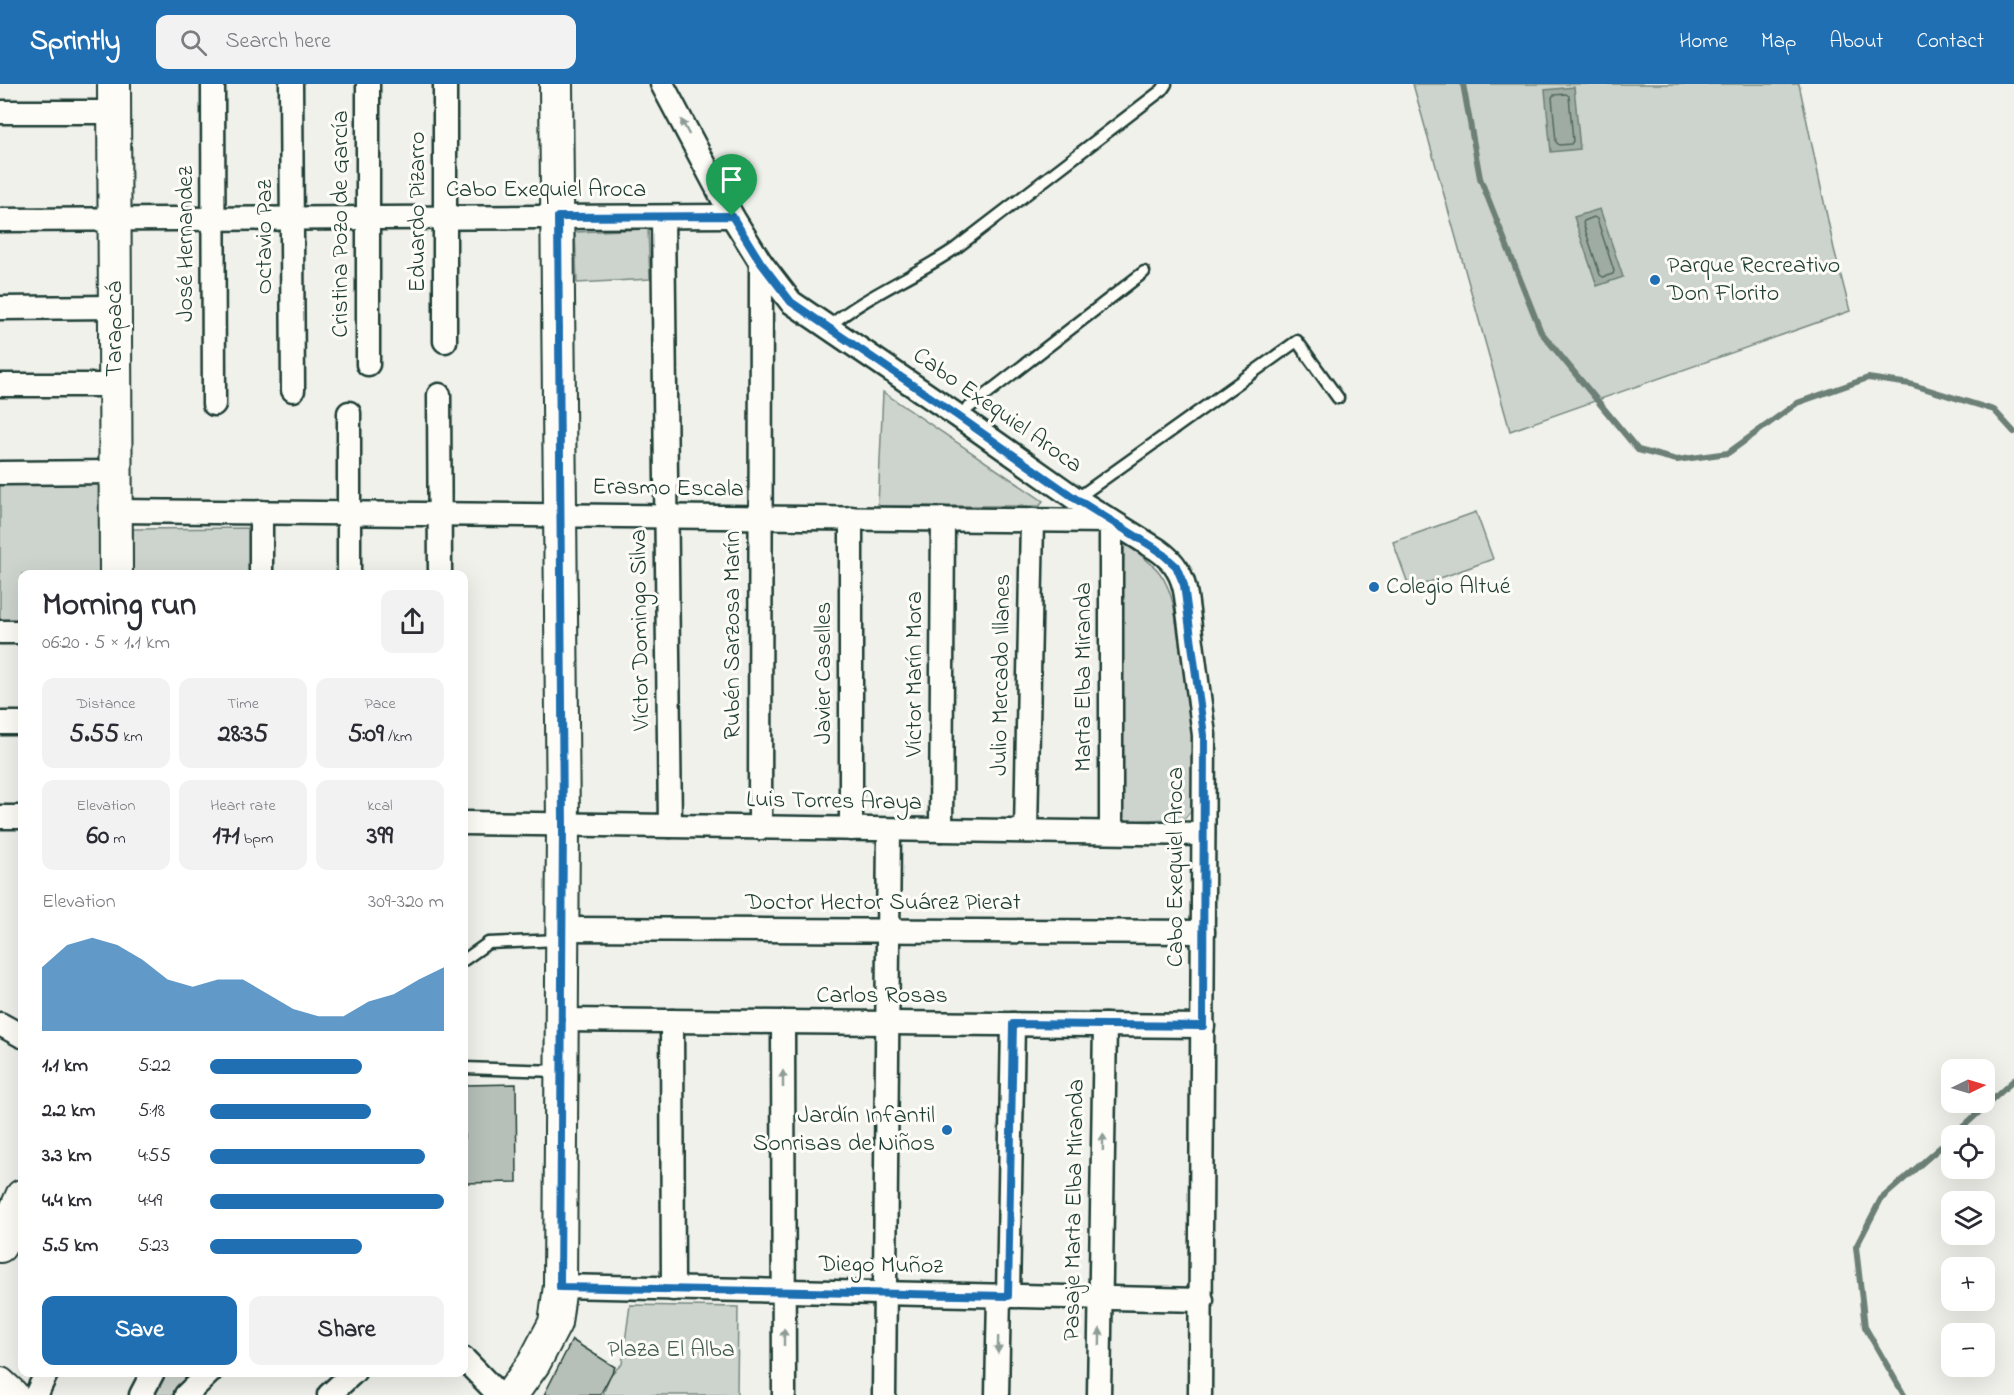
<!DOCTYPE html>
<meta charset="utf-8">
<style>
:root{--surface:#fff;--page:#f2f2f3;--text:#2b2b33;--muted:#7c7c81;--accent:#1f6fb2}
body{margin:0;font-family:"Indie Flower",sans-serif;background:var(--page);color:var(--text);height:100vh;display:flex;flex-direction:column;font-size:22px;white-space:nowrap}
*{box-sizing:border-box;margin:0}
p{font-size:20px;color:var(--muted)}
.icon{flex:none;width:33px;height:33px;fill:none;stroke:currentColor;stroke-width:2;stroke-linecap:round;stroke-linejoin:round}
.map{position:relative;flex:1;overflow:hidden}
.side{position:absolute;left:18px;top:486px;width:450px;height:807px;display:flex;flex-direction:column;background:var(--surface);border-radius:12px;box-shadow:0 6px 24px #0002}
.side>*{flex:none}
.needle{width:39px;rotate:85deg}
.buttons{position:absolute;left:1941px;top:975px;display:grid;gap:12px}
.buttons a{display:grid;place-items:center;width:54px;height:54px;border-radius:12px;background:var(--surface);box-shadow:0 6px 24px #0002;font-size:30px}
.pin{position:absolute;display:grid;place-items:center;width:51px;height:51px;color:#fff;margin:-62px -26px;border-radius:50% 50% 50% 0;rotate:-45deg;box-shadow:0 0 6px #0007}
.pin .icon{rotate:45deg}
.round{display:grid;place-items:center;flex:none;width:63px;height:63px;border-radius:12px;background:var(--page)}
.overview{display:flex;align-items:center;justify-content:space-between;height:102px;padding:0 24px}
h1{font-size:33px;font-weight:700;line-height:45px}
.stats{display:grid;grid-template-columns:repeat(3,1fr);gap:9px;height:102px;padding:6px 24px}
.stats div{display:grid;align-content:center;border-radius:12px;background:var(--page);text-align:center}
.stats b{font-size:26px;font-weight:700}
.stats small{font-size:16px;font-weight:400}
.stats p{font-size:16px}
.chart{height:168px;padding:12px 24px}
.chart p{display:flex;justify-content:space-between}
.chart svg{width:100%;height:108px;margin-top:6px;fill:var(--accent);opacity:.7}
.primary-button{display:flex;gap:12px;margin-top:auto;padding:12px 24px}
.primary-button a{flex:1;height:69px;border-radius:12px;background:var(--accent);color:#fff;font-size:24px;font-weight:700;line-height:69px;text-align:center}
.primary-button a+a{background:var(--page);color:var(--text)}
ul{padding:0 24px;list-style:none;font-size:20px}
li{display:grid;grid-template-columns:96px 72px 1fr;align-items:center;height:45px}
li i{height:15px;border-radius:8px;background:var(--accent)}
header{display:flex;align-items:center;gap:36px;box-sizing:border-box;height:84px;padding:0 30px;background:var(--accent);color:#fff}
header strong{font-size:28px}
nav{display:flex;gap:33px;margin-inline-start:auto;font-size:21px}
.search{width:420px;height:54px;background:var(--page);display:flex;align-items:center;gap:15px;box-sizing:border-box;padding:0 21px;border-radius:12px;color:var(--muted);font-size:22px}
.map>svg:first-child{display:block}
.green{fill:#cdd3cd;stroke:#768880;stroke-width:1.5}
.water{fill:#9faca4;stroke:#6c8077;stroke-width:1.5}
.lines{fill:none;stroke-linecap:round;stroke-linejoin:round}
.shore{stroke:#526961;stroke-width:1.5}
.stream{stroke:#6c8077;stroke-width:6}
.building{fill:#b6bfb8;stroke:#1f3d34;stroke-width:1.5}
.lane-casing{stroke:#1f3d34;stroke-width:15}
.street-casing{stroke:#1f3d34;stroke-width:27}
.secondary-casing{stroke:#1f3d34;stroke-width:36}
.lane{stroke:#fdfcf7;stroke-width:10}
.street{stroke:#fdfcf7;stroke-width:22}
.secondary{stroke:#fdfcf7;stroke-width:32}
.oneway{fill:#8e9c96}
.route-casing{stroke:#fff;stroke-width:12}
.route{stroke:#1f6fb2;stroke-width:8}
.poi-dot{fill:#1f6fb2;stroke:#fdfcf7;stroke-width:2}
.labels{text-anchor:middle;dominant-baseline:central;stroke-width:6;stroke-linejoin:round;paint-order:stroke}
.street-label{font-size:24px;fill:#1f3d34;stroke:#fdfcf7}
.poi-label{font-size:24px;fill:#1f3d34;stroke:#fdfcf7;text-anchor:start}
.park-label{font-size:24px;fill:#425b53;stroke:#fdfcf7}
</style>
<header>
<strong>Sprintly</strong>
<div class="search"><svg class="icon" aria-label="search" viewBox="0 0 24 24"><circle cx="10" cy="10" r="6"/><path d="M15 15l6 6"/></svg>Search here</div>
<nav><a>Home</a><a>Map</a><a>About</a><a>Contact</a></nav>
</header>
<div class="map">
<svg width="2014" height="1311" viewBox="0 0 2014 1311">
<rect width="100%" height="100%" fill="#f0f1eb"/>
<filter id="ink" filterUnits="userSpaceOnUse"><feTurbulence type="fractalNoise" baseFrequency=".0167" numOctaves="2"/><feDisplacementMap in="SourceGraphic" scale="12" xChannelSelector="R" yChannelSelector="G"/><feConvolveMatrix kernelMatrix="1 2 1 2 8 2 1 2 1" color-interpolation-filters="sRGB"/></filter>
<g filter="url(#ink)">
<g class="green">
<path d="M1413,0H1799L1834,165L1850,227L1510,347Z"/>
<path d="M648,145L650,195L577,199L575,148Z"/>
<path d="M883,308L1043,417L1040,422H878Z"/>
<path d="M100,399L102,490H22V539L0,540V401Z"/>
<path d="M1476,428L1493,475L1410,505L1393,458Z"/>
<path d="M253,444V490H133V445Z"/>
<path d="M1124,458C1153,481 1165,485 1174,523L1193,655L1191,727L1185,734L1118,738Z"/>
<path d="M630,1221L738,1223L737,1311H603L610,1291L622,1280Z"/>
<path d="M161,1289H202L179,1311H150Z"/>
</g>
<g class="water">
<path d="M1574,3L1580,65L1551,68L1545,6Z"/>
<path d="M1600,125L1623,193L1597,202L1574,133Z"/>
</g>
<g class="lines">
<g class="shore">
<path d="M1566,10L1569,12L1573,57L1571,60L1559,61L1556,58L1552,13L1554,11Z"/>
<path d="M1594,133L1597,135L1614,187L1613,190L1603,193L1600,191L1583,139L1584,137Z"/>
</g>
<g class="stream">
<path d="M1463,0L1480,94L1541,248L1638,366L1677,376L1728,369L1797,319L1868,294L1910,300L1994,326L2014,348"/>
<path d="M1953,1052L2014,996"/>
<path d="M1904,1311L1865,1243L1856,1163L1881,1115L1952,1053"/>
</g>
</g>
<g class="building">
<path d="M516,1000L517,1098L464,1099V1001Z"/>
<path d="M572,1256L615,1283L600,1311H544Z"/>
</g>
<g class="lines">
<g class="lane-casing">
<g id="lane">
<path d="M827,244C866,211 914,193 956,164L1162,6L1166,0"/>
<path d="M958,332L1144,188"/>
<path d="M1076,415L1297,257L1338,314"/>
<path d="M464,876L488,859L559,856"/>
<path d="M464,984L558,987"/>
</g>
</g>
<g class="street-casing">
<g id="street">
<path d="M213,0L214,320"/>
<path d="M291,0L293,306"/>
<path d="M662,0L732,132L761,179L791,218L958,332L1076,415L1158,466C1175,478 1183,491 1186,512L1204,651L1200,1311"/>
<path d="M0,28H114"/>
<path d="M663,133L670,742"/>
<path d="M0,136L732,132"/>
<path d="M0,224L115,223"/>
<path d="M445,257V0"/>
<path d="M368,280V0"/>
<path d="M0,301H116"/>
<path d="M439,311L440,490"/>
<path d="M349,329V490"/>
<path d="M0,389L116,388"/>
<path d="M116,427L1111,437V748"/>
<path d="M261,428V490"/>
<path d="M0,548H22"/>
<path d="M0,639H22"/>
<path d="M0,733H22"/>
<path d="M464,739L1203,750"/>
<path d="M760,744L761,179"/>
<path d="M851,745V434"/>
<path d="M941,746L943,435"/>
<path d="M1026,747L1032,436"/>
<path d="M562,845L1203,848"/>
<path d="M561,936L1203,942"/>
<path d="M672,937L673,1205"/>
<path d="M783,938L784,1311"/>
<path d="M0,940L22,952"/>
<path d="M560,1202L1202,1216"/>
<path d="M1008,1212L1013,940"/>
<path d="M464,1275L499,1311"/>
<path d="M36,1311L47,1288"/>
<path d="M141,1311L153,1288"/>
<path d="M186,1311L210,1288"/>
<path d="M329,1311L354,1288"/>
<path d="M884,1311L889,746"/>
<path d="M997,1311L999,1211"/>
<path d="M1099,1311L1105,941"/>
</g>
</g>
<g class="secondary-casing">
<g id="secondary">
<path d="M114,0L116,490"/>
<path d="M0,1162L22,1112"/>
<path d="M0,1300L12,1311"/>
<path d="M511,1311L534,1279L555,1239L560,1202L563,741L556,0"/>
</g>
</g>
<use href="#lane" class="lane"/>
<use href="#street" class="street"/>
<use href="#secondary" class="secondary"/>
</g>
<defs><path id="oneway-solid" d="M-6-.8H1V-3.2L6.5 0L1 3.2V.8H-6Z" transform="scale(1.5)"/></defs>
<g class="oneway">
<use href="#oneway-solid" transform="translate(685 43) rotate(-118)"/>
<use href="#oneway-solid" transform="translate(783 995) rotate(-90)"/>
<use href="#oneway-solid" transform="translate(1103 1058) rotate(-89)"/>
<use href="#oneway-solid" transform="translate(784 1253) rotate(-90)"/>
<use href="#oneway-solid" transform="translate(1100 1253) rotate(-89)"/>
<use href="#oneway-solid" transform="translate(998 1261) rotate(91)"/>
</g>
</g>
<g class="lines" filter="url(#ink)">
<g class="route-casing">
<path id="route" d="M732,132L761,179L791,218L958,332L1076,415L1158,466L1176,482L1184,501L1204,651L1203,942L1013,940L1008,1212L560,1203L563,741L558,133Z"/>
</g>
<use href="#route" class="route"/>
</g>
<g class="poi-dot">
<circle cx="1655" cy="196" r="6"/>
<circle cx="1374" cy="503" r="6"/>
<circle cx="947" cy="1046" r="6"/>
</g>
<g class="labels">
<g class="street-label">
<text x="546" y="106">Cabo Exequiel Aroca</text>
<text transform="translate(418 128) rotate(-90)">Eduardo Pizarro</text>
<text transform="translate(341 140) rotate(-90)">Cristina Pozo de García</text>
<text transform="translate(265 153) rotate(-90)">Octavio Paz</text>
<text transform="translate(186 160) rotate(-90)">José Hernandez</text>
<text transform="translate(115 245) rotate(-90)">Tarapacá</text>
<text transform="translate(997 327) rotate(35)">Cabo Exequiel Aroca</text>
<text transform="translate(668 405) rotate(1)">Erasmo Escala</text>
<text transform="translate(641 546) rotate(-91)">Víctor Domingo Silva</text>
<text transform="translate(733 551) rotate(-90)">Rubén Sarzosa Marín</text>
<text transform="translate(824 589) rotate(-90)">Javier Caselles</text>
<text transform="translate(915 590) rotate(-90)">Víctor Marín Mora</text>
<text transform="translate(1002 591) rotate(-89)">Julio Mercado Illanes</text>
<text transform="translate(1084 593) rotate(-90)">Marta Elba Miranda</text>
<text transform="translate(834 718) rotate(1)">Luis Torres Araya</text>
<text transform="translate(1176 783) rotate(-90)">Cabo Exequiel Aroca</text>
<text x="883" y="819">Doctor Hector Suárez Pierat</text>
<text x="882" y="912">Carlos Rosas</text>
<text transform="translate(1075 1126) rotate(-89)">Pasaje Marta Elba Miranda</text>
<text transform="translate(881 1182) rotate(1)">Diego Muñoz</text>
</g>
<g class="poi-label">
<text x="1667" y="182">Parque Recreativo<tspan x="1667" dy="28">Don Florito</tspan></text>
<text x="1386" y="503">Colegio Altué</text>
<text x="935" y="1032" text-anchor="end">Jardín Infantil<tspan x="935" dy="28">Sonrisas de Niños</tspan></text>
</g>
<g class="park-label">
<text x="671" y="1266">Plaza El Alba</text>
</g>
</g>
</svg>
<div class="buttons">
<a><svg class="needle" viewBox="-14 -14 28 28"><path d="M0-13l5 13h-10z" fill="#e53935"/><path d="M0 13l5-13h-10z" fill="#7c7c81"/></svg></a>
<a><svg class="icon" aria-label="locate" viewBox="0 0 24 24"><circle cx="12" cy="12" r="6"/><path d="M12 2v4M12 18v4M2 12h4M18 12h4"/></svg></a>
<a><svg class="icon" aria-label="layers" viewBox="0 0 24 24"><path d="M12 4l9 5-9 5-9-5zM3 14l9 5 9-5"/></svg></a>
<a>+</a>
<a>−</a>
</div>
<div class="pin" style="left:732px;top:132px;background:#1e9e55"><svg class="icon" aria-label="arrive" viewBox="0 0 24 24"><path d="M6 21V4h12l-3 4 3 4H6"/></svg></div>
<section class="side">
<div class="overview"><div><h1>Morning run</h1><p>06:20 · 5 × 1.1 km</p></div><a class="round"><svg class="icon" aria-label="share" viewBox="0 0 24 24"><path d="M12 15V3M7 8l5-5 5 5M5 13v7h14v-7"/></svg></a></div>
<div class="stats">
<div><p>Distance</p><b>5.55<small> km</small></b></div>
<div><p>Time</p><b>28:35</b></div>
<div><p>Pace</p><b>5:09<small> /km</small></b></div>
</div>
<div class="stats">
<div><p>Elevation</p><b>60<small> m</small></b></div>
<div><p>Heart rate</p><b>171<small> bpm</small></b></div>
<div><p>kcal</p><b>399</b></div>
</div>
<div class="chart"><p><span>Elevation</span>309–320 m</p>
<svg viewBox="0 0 160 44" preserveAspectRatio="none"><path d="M0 44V18L10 9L20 6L30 9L40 15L50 23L60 26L70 23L80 23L90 29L100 35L110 38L120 38L130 32L140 29L150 23L160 18V44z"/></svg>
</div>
<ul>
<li><b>1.1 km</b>5:22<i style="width:65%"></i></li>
<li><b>2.2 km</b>5:18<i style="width:69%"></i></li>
<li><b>3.3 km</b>4:55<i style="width:92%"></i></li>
<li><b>4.4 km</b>4:49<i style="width:100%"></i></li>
<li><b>5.5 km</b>5:23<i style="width:65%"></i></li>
</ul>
<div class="primary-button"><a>Save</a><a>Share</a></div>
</section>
</div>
